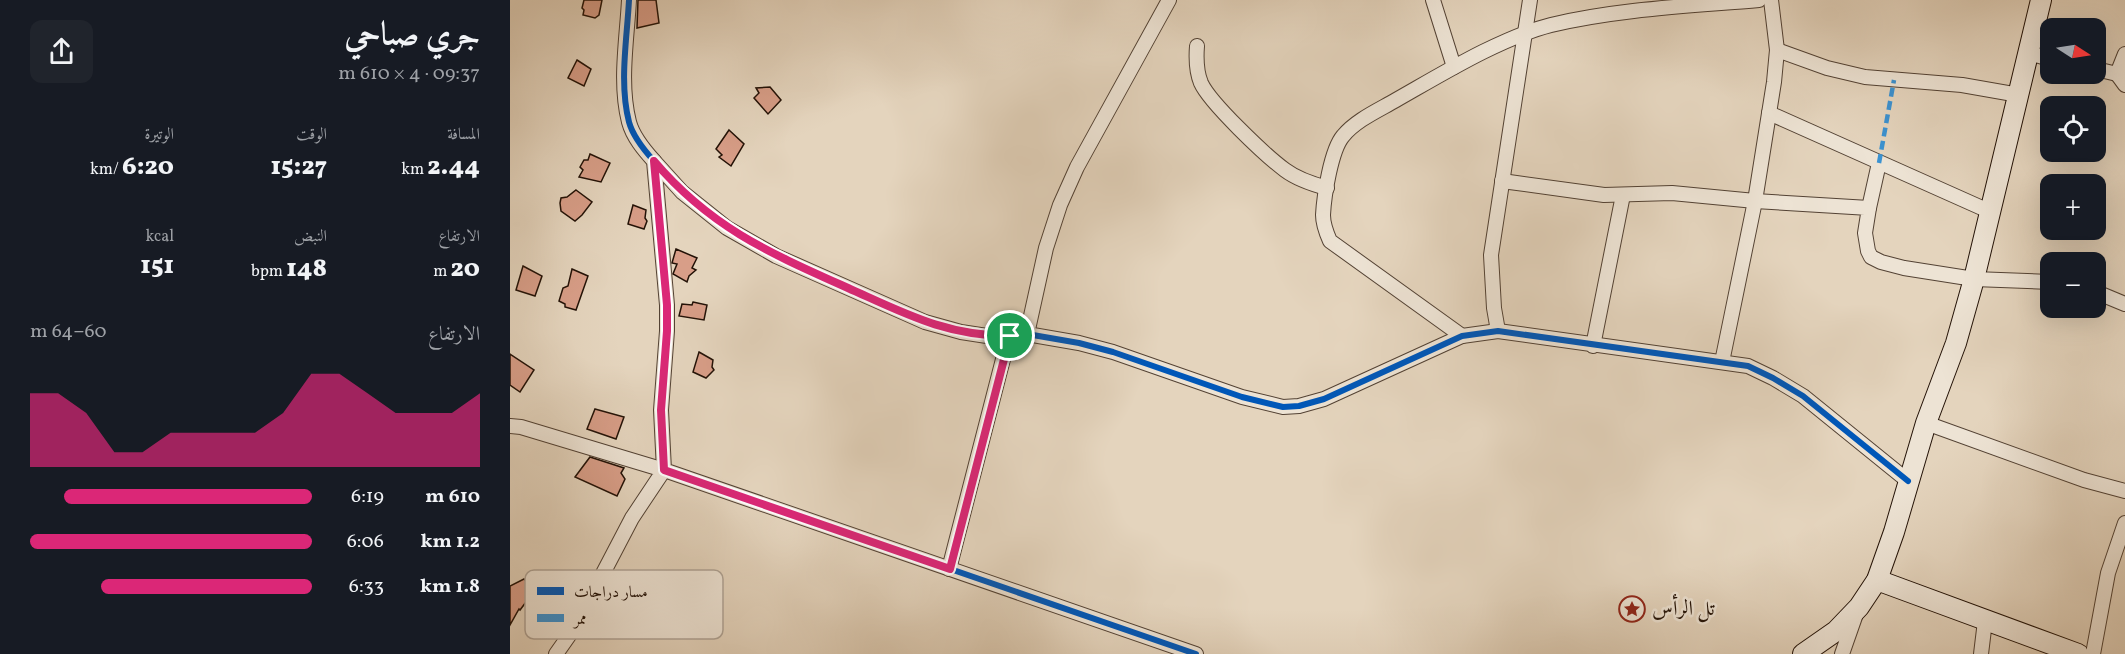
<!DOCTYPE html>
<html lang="ar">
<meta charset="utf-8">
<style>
:root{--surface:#171b24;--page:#20242c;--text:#f1f3f6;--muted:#9ea1a6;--accent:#db2777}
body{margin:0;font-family:Vollkorn,Amiri,serif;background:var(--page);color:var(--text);direction:rtl;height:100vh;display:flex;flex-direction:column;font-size:22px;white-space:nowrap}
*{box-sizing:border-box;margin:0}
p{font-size:20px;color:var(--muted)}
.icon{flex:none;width:33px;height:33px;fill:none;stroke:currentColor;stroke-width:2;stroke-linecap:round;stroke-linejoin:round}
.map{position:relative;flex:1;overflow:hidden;direction:ltr}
.sheet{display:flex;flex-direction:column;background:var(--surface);width:510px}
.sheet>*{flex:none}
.needle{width:39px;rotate:102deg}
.controls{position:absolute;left:1530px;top:18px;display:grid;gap:12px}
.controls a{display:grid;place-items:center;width:66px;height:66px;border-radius:12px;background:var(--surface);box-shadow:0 6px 24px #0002;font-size:30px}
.pin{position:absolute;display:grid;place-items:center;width:51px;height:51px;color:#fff;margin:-26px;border:3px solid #fff;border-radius:50%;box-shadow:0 2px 6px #0007}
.round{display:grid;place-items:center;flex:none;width:63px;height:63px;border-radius:12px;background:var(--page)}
.headline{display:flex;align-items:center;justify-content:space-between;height:102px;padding:0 30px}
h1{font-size:33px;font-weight:800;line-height:45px}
.figures{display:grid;grid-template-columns:repeat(3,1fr);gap:9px;height:102px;padding:6px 30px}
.figures div{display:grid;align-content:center}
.figures b{font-size:26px;font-weight:800}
.figures small{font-size:16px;font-weight:400}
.figures p{font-size:16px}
.chart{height:168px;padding:12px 30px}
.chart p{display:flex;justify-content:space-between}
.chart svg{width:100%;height:108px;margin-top:6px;fill:var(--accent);opacity:.7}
ul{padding:0 30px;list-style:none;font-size:20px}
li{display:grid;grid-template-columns:96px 72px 1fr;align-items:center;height:45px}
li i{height:15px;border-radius:8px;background:var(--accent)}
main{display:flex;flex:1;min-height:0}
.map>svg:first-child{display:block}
.building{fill:#d89e88;stroke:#231207;stroke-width:1.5}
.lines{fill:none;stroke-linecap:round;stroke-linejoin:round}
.street-casing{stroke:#534234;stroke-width:16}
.secondary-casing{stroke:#231207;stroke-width:22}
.street{stroke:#ede3d4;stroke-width:14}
.secondary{stroke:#ede3d4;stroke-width:20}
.quiet{stroke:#3b92d1;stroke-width:4.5;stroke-dasharray:9 4.5;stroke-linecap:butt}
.cycleway-casing{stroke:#ede3d4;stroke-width:10}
.cycleway{stroke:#0057b8;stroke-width:6}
.route-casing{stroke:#fff;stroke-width:12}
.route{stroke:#db2777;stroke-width:8}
.labels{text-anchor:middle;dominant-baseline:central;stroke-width:5;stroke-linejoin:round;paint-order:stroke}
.poi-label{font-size:21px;fill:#231207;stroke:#ede3d4;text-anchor:start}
.key{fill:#ede3d4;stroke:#b0a496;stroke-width:1.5}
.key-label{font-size:16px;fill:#231207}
</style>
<main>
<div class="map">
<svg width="1615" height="654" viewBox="0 0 1615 654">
<rect width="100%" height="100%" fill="#e4d4bd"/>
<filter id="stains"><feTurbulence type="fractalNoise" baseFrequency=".00333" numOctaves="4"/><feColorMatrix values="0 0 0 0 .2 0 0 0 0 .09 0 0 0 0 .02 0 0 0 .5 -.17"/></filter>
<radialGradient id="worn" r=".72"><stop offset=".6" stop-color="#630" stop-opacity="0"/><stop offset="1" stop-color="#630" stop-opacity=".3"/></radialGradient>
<g class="building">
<path d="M74,0H92L89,15L85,18L73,15L74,10L72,8Z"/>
<path d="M128,0H146L149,23L127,28Z"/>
<path d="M67,60L81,69L74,86L58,78Z"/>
<path d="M260,87L271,100L258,114L244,98L249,93L246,88Z"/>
<path d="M219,130L234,144L221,166L209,157L212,155L206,149Z"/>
<path d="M80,154L100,163L91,182L69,177L73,170L70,167L74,160H78Z"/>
<path d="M66,190L82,202L72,215L65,221L51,211L50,203L51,198L57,197Z"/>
<path d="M123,205L136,210L135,218L137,221L134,229L118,224Z"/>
<path d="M166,249L187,258L182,268L186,270L179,276L177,282L163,274L167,264L162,263Z"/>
<path d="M13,266L32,276L25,296L6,290Z"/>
<path d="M62,269L78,276L66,310L55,307V304L49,301L53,288L58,286Z"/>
<path d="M183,302L197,305L194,320L169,316L172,304L182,305Z"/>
<path d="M189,352L203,360L202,367L204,370L196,378L183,372Z"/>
<path d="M0,354L24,370L10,392L0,385Z"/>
<path d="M85,409L114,417L106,439L77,429Z"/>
<path d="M80,457L114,468L111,473L115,479L107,496L65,477Z"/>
<path d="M14,579L25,590L10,610L9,609L0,625V586Z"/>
</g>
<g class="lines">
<g class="street-casing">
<g id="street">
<path d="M119,0C117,39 109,83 119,122C123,137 134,150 144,161L157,305V331L151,410L154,470L686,654"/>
<path d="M923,0L944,67"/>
<path d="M687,46C686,59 686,71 691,83C700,103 756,156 775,170C787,179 802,184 817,188"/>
<path d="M1267,50L1317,68L1355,77L1452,85L1509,95"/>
<path d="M1519,53L1540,59"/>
<path d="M1615,54L1607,74L1615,85"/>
<path d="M1586,69L1607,74"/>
<path d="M1259,113L1481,212"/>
<path d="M144,161L172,192L217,228L266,256L415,322L451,332L477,336L517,334L569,343L603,352L732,397L773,407L789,406L814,399L952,336L988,331L1238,366L1263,378L1293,396L1398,481"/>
<path d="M992,181L1094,195L1162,193L1245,201L1359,208L1355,233L1358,251L1361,257L1371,262L1394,268L1464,279L1540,282"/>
<path d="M1359,208L1369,163"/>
<path d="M1586,292L1615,304"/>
<path d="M988,331L984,308L981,255L1020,0"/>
<path d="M517,334L536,248L550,205L567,167L659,0"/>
<path d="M952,336L820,241C816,232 813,224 813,215C814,196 821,150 833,136C846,120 869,110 886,100C932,74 990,38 1041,25C1108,9 1181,6 1249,0"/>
<path d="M1083,346L1113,195"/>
<path d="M1212,362L1245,201L1264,82L1267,50L1261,0"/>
<path d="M1416,423L1574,480L1615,491"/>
<path d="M0,426L11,427L154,470L122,518L65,627L46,654"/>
<path d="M439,569L499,336"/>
<path d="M1332,654L1346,614"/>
<path d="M1471,654L1475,621"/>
<path d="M1583,654L1598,573L1615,523"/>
</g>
</g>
<g class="secondary-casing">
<g id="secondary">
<path d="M1367,580L1568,654"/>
<path d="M1293,654L1326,631L1349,607L1367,580L1384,532L1416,423L1446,343L1464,279L1531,0"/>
</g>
</g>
<use href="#street" class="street"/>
<use href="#secondary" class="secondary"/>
<path class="quiet" d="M1369,163L1384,80"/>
<g class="cycleway-casing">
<g id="cycleway">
<path d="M119,0C117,39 109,83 119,122C123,137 134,150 144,161L157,305V331L151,410L154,470L686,654"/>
<path d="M144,161L172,192L217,228L266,256L415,322L451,332L477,336L517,334L569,343L603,352L732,397L773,407L789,406L814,399L952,336L988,331L1238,366L1263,378L1293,396L1398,481"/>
</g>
</g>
<use href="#cycleway" class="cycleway"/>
</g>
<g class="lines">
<g class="route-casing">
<path id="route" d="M144,161C201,228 260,253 338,288C394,313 436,336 500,336L440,569L154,470L151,410L157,331V305Z"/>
</g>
<use href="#route" class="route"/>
</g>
<defs>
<g id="sight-ring" transform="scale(1.35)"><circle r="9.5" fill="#ede3d4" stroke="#8f2418" stroke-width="1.5"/><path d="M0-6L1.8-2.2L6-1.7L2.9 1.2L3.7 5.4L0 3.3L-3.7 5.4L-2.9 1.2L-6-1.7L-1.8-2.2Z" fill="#8f2418"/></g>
</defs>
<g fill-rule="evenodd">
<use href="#sight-ring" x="1122" y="609"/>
</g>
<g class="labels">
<g class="poi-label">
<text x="1142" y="609">تل الرأس</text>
</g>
</g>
<rect x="15" y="570" width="198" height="69" rx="9" class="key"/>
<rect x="27" y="587" width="27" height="8" fill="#0057b8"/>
<rect x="27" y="614" width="27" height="8" fill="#3b92d1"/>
<g class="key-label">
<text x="64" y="597">مسار دراجات</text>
<text x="64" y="624">ممر</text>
</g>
<rect width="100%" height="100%" filter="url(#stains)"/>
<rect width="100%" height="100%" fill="url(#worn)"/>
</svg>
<div class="controls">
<a><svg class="needle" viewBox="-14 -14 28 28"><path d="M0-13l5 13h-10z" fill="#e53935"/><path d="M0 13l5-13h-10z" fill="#9ea1a6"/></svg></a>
<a><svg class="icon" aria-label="locate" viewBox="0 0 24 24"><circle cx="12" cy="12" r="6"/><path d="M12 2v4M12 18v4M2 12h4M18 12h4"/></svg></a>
<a>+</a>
<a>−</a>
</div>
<div class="pin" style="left:500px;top:336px;background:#1e9e55"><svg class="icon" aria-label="arrive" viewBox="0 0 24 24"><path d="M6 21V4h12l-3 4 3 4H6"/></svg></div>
</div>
<section class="sheet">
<div class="headline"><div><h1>جري صباحي</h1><p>09:37 · 4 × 610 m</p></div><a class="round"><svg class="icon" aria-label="share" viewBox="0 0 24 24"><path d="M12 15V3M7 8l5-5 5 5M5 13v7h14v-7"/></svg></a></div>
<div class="figures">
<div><p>المسافة</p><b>2.44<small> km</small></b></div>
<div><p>الوقت</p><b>15:27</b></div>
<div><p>الوتيرة</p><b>6:20<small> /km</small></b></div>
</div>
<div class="figures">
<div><p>الارتفاع</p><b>20<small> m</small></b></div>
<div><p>النبض</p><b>148<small> bpm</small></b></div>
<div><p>kcal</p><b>151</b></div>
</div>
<div class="chart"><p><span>الارتفاع</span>60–64 m</p>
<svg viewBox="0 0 160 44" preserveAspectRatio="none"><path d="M0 44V14L10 14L20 22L30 38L40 38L50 30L60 30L70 30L80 30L90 22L100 6L110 6L120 14L130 22L140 22L150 22L160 14V44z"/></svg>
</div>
<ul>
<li><b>610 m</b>6:19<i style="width:88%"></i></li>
<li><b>1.2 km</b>6:06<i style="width:100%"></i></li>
<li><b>1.8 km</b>6:33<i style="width:75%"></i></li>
</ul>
</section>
</main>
